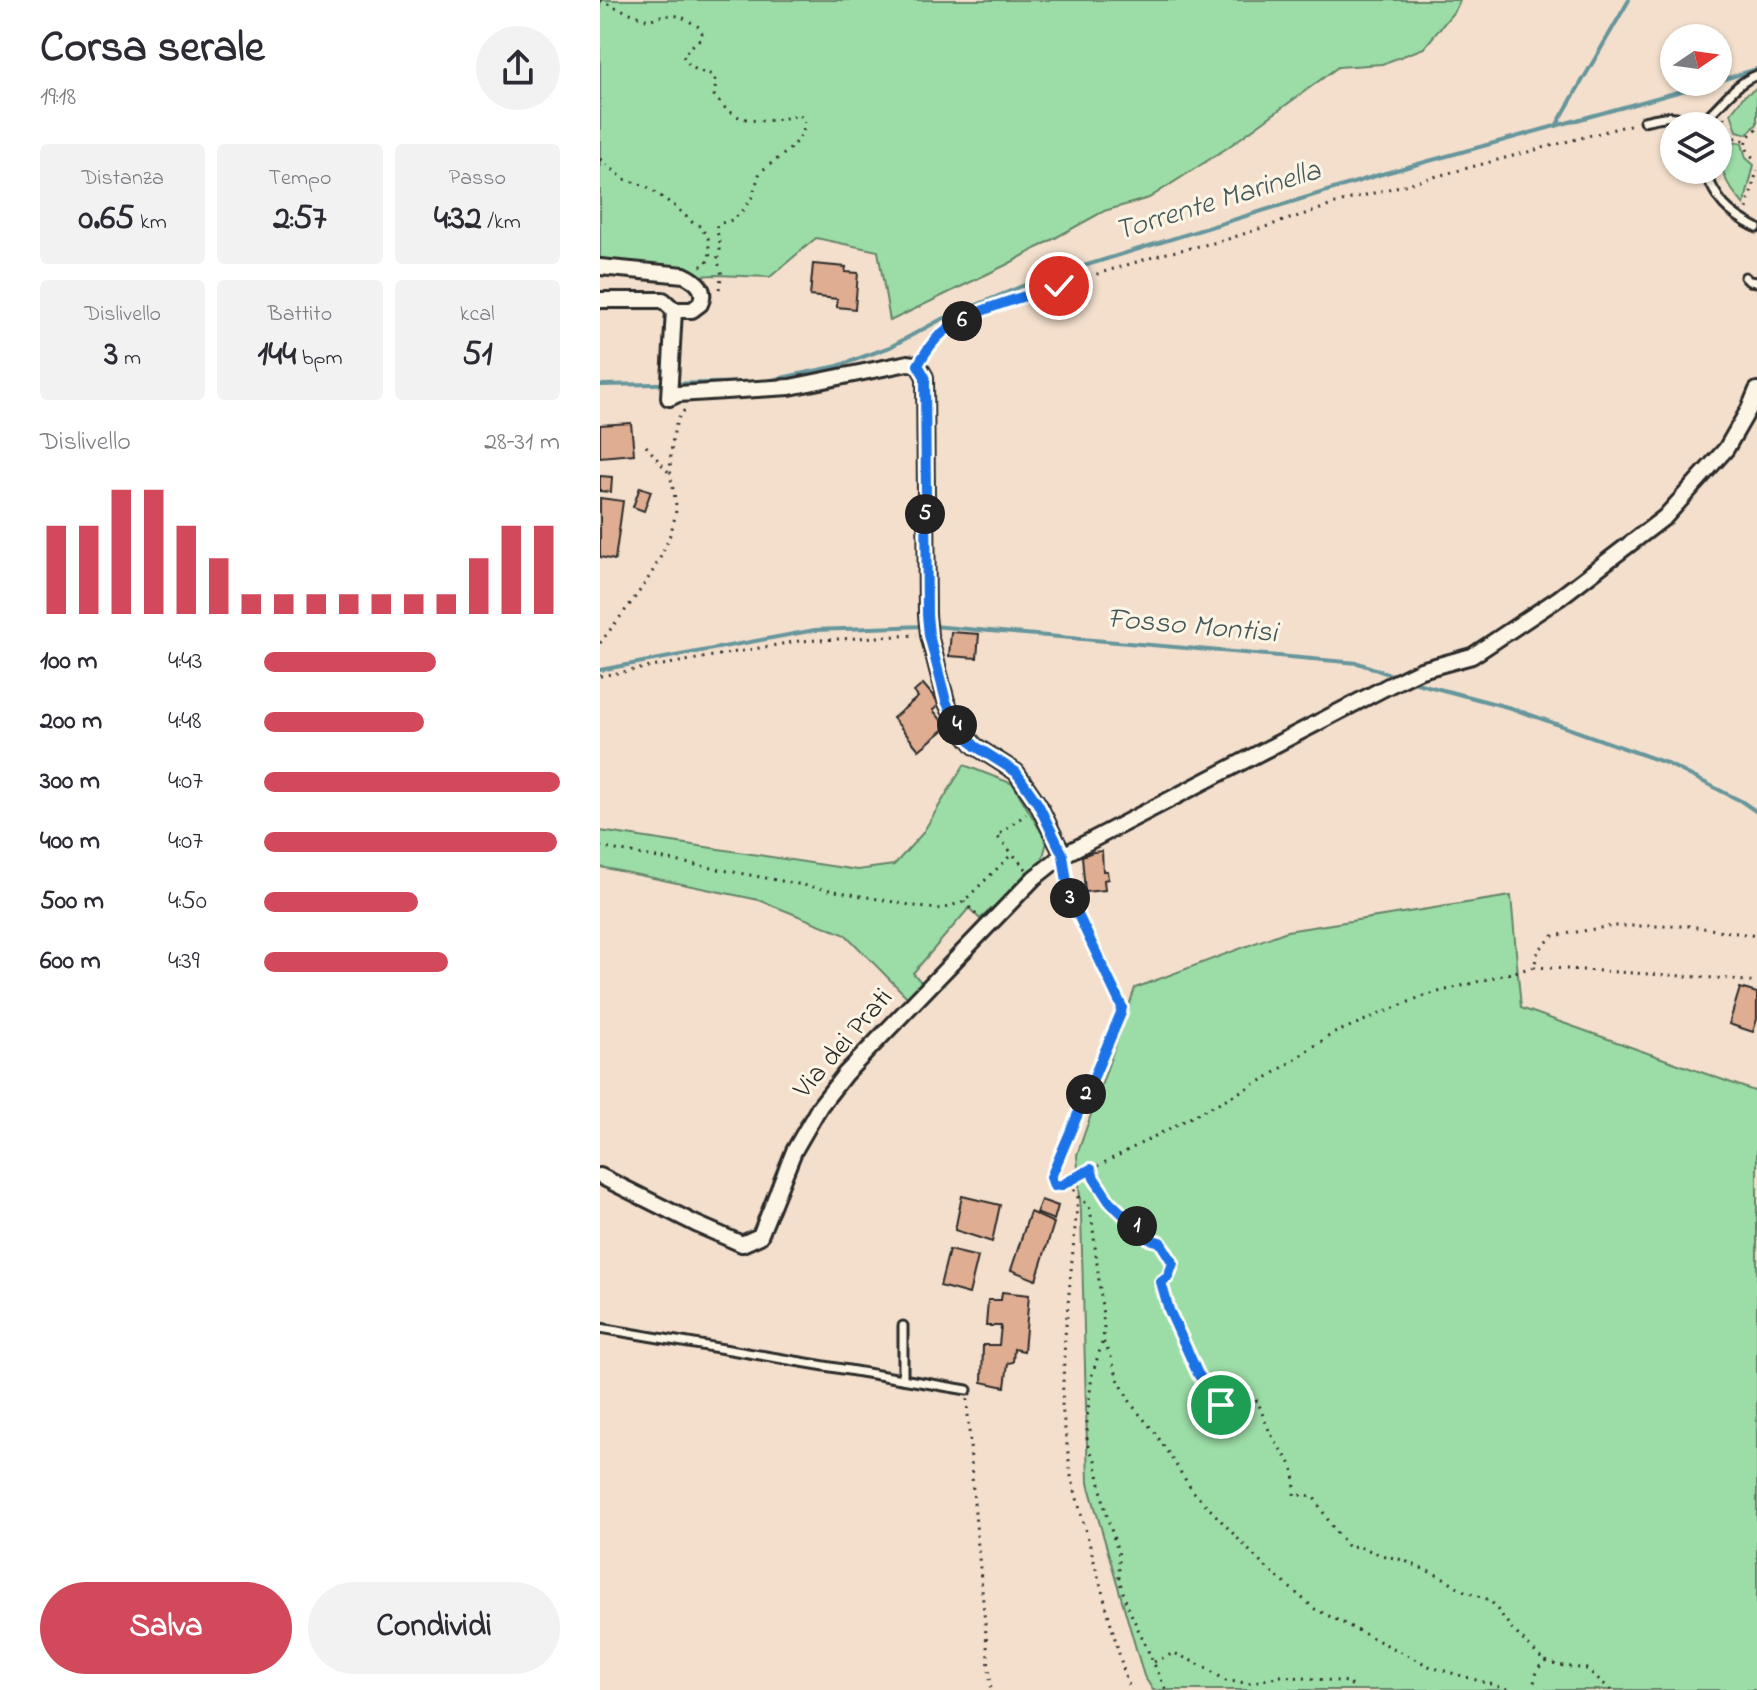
<!DOCTYPE html>
<html lang="it">
<meta charset="utf-8">
<style>
:root{--surface:#fff;--page:#f2f2f3;--text:#2b2b33;--muted:#7c7c81;--accent:#d1495b}
body{margin:0;font-family:"Indie Flower",sans-serif;background:var(--page);color:var(--text);height:100vh;display:flex;flex-direction:column;font-size:30px;white-space:nowrap}
*{box-sizing:border-box;margin:0}
p{font-size:26px;color:var(--muted)}
.icon{flex:none;width:44px;height:44px;fill:none;stroke:currentColor;stroke-width:2;stroke-linecap:round;stroke-linejoin:round}
.map{position:relative;flex:1;overflow:hidden}
.details{display:flex;flex-direction:column;background:var(--surface);width:600px}
.details>*{flex:none}
.needle{width:52px;rotate:77deg}
.tools{position:absolute;left:1060px;top:24px;display:grid;gap:16px}
.tools a{display:grid;place-items:center;width:72px;height:72px;border-radius:50%;background:var(--surface);box-shadow:0 2px 6px #0004;font-size:40px}
.pin{position:absolute;display:grid;place-items:center;width:68px;height:68px;color:#fff;margin:-34px;border:4px solid #fff;border-radius:50%;box-shadow:0 2px 8px #0007}
.km{position:absolute;width:40px;height:40px;margin:-20px;border-radius:50%;background:#222;color:#fff;font-size:22px;line-height:40px;text-align:center}
.round{display:grid;place-items:center;flex:none;width:84px;height:84px;border-radius:42px;background:var(--page)}
.overview{display:flex;align-items:center;justify-content:space-between;height:136px;padding:0 40px}
h1{font-size:44px;font-weight:800;line-height:60px}
.figures{display:grid;grid-template-columns:repeat(3,1fr);gap:12px;height:136px;padding:8px 40px}
.figures div{display:grid;align-content:center;border-radius:8px;background:var(--page);text-align:center}
.figures b{font-size:34px;font-weight:800}
.figures small{font-size:22px;font-weight:400}
.figures p{font-size:22px}
.chart{height:224px;padding:16px 40px}
.chart p{display:flex;justify-content:space-between}
.chart svg{width:100%;height:144px;margin-top:8px;stroke:var(--accent);stroke-width:6}
.cta{display:flex;gap:16px;margin-top:auto;padding:16px 40px}
.cta a{flex:1;height:92px;border-radius:48px;background:var(--accent);color:#fff;font-size:32px;font-weight:800;line-height:92px;text-align:center}
.cta a+a{background:var(--page);color:var(--text)}
ul{padding:0 40px;list-style:none;font-size:26px}
li{display:grid;grid-template-columns:128px 96px 1fr;align-items:center;height:60px}
li i{height:20px;border-radius:10px;background:var(--accent)}
main{display:flex;flex:1;min-height:0}
.map>svg:first-child{display:block}
.green{fill:#9cdda7;stroke:#648469;stroke-width:2}
.lines{fill:none;stroke-linecap:round;stroke-linejoin:round}
.stream{stroke:#66969c;stroke-width:4}
.building{fill:#dfad91;stroke:#2b2b2b;stroke-width:2}
.lane-casing{stroke:#2b2b2b;stroke-width:13}
.street-casing{stroke:#2b2b2b;stroke-width:20}
.path{stroke:#2b2b2b;stroke-width:3;stroke-dasharray:2 6;stroke-linecap:butt}
.lane{stroke:#fcf5e5;stroke-width:7}
.street{stroke:#fcf5e5;stroke-width:14}
.route-casing{stroke:#fff;stroke-width:16}
.route{stroke:#1a73e8;stroke-width:10}
.labels{text-anchor:middle;dominant-baseline:central;stroke-width:6;stroke-linejoin:round;paint-order:stroke}
.street-label{font-size:28px;fill:#2b2b2b;stroke:#fcf5e5}
.water-label{font-size:30px;font-style:italic;fill:#44585a;stroke:#fcf5e5}
</style>
<main>
<section class="details">
<div class="overview"><div><h1>Corsa serale</h1><p>19:18</p></div><a class="round"><svg class="icon" aria-label="share" viewBox="0 0 24 24"><path d="M12 15V3M7 8l5-5 5 5M5 13v7h14v-7"/></svg></a></div>
<div class="figures">
<div><p>Distanza</p><b>0.65<small> km</small></b></div>
<div><p>Tempo</p><b>2:57</b></div>
<div><p>Passo</p><b>4:32<small> /km</small></b></div>
</div>
<div class="figures">
<div><p>Dislivello</p><b>3<small> m</small></b></div>
<div><p>Battito</p><b>144<small> bpm</small></b></div>
<div><p>kcal</p><b>51</b></div>
</div>
<div class="chart"><p><span>Dislivello</span>28–31 m</p>
<svg viewBox="0 0 160 44" preserveAspectRatio="none"><path d="M5 44V17M15 44V17M25 44V6M35 44V6M45 44V17M55 44V27M65 44V38M75 44V38M85 44V38M95 44V38M105 44V38M115 44V38M125 44V38M135 44V27M145 44V17M155 44V17"/></svg>
</div>
<ul>
<li><b>100 m</b>4:43<i style="width:58%"></i></li>
<li><b>200 m</b>4:48<i style="width:54%"></i></li>
<li><b>300 m</b>4:07<i style="width:100%"></i></li>
<li><b>400 m</b>4:07<i style="width:99%"></i></li>
<li><b>500 m</b>4:50<i style="width:52%"></i></li>
<li><b>600 m</b>4:39<i style="width:62%"></i></li>
</ul>
<div class="cta"><a>Salva</a><a>Condividi</a></div>
</section>
<div class="map">
<svg width="1157" height="1690" viewBox="0 0 1157 1690">
<rect width="100%" height="100%" fill="#f3dfcc"/>
<filter id="ink" filterUnits="userSpaceOnUse"><feTurbulence type="fractalNoise" baseFrequency=".0125" numOctaves="2"/><feDisplacementMap in="SourceGraphic" scale="16" xChannelSelector="R" yChannelSelector="G"/><feConvolveMatrix kernelMatrix="1 2 1 2 8 2 1 2 1" color-interpolation-filters="sRGB"/></filter>
<g filter="url(#ink)">
<g class="green">
<path d="M0,0H860L856,9L824,48L782,64L738,67L627,148L549,198L504,211L408,264L290,321L278,251L216,238L170,277L115,275L43,279L0,275Z"/>
<path d="M1157,88V124L1147,134L1137,131L1131,113L1144,96Z"/>
<path d="M1132,141L1142,143L1146,158L1154,165L1144,205C1129,187 1121,177 1121,154Z"/>
<path d="M364,765L413,784L447,842L441,864L380,919L369,908L313,973L322,983L309,999L246,935L159,900L0,867V831L257,870L294,865L322,834Z"/>
<path d="M911,896L921,1008L1157,1092V1690H553L544,1676L488,1483L481,1213L477,1155L535,988L687,931Z"/>
</g>
<g class="lines">
<g class="stream">
<path d="M1118,81L1157,69"/>
<path d="M956,126L1029,0"/>
<path d="M0,385L162,382L238,366L290,347L340,320L432,282L782,174L1114,82"/>
<path d="M333,626L758,663L797,677"/>
<path d="M0,670L215,630L325,626"/>
<path d="M809,681L911,708L1066,763L1141,801L1157,812"/>
</g>
</g>
<g class="building">
<path d="M213,264L246,267L245,272L258,273L255,309L237,307V299L210,296Z"/>
<path d="M31,423L34,454L0,457V425Z"/>
<path d="M0,476L12,477L11,492L0,491Z"/>
<path d="M40,487L51,491L44,511L33,507Z"/>
<path d="M0,498L23,501L15,560L0,557Z"/>
<path d="M351,632L379,634L377,658L349,656Z"/>
<path d="M323,684L340,704L333,710L347,727L319,750L293,718L318,697L314,692Z"/>
<path d="M502,851L503,871H507L508,879L504,880L505,890L485,892L482,856L493,852Z"/>
<path d="M1140,988L1157,993V1019L1153,1032L1129,1024Z"/>
<path d="M362,1196L400,1205L392,1242L355,1230Z"/>
<path d="M441,1200L458,1206L454,1220L436,1213Z"/>
<path d="M430,1212L454,1223L436,1280L411,1270Z"/>
<path d="M349,1250L378,1257L369,1294L340,1286Z"/>
<path d="M402,1292L429,1295L424,1351L414,1349L413,1362L408,1363L405,1387L382,1382L383,1345H399L401,1326H386L388,1300H401Z"/>
</g>
<g class="lines">
<g class="lane-casing">
<g id="lane">
<path d="M1044,121C1065,116 1075,113 1094,124"/>
<path d="M1094,124C1116,117 1129,85 1157,75"/>
<path d="M1104,170C1118,202 1126,212 1157,228"/>
<path d="M1145,277L1149,281L1157,282"/>
<path d="M0,1328L367,1390"/>
<path d="M303,1379V1326"/>
</g>
</g>
<g class="street-casing">
<g id="street">
<path d="M0,267L84,275C97,281 107,290 100,304L92,310H74L63,300H0"/>
<path d="M74,310L69,398L78,394L190,387L308,363L318,365L325,377L327,615L329,635L346,701L357,725L375,746L416,772L438,804L463,855"/>
<path d="M0,1176L96,1224L142,1244L160,1236L194,1151L220,1106L245,1074L434,878L463,855L794,683L821,670L872,656L959,598L1065,517L1126,449L1149,409L1157,390"/>
</g>
</g>
<g class="path">
<path d="M0,1L48,20L64,15L80,16L99,27L102,34L101,38L93,45L83,56C85,59 89,65 92,67C105,77 120,67 114,95C118,100 123,107 128,110C148,127 176,120 200,115L205,120L203,133L188,151L160,172L152,197L141,213L132,220L118,224L116,228L121,246L117,260C125,279 120,274 119,292"/>
<path d="M1157,129C1143,137 1143,152 1157,160"/>
<path d="M1127,135L1146,141"/>
<path d="M1118,147L1127,135L1124,117"/>
<path d="M0,159L24,179L46,186L76,207L94,224L100,226L108,238L110,258L104,266H100"/>
<path d="M1147,209L1157,170"/>
<path d="M326,353L337,337L355,324L398,304L563,254L622,241L751,199L1033,124"/>
<path d="M46,446L70,474"/>
<path d="M0,643C30,603 65,566 75,516C78,504 73,491 71,479C69,465 72,429 79,417C80,414 85,410 87,408"/>
<path d="M0,676L199,641L317,635"/>
<path d="M0,847L326,908L343,909L364,901L412,854"/>
<path d="M426,869L397,836L426,814"/>
<path d="M465,871L469,896L520,1000L521,1013L451,1177L454,1186L462,1185L469,1181L478,1196L465,1336L462,1406L471,1476L527,1683L532,1690"/>
<path d="M364,901L377,916"/>
<path d="M934,967L1132,979L1157,983"/>
<path d="M491,1169L494,1178L509,1201L549,1239L560,1242L573,1263L568,1277L561,1282L569,1310L598,1374L621,1405L628,1408L634,1405L645,1408L657,1400C662,1412 666,1425 672,1436C686,1462 698,1461 694,1495L713,1496L735,1531L748,1547L757,1546L785,1556L803,1560L846,1579L866,1592L890,1600L913,1630L943,1660L957,1665L987,1669L1011,1690"/>
<path d="M469,1181L670,1076L732,1034L823,996L934,967L938,951L953,936L1012,926H1089L1151,935L1157,937"/>
<path d="M478,1196L489,1206L492,1220L504,1325L503,1341L511,1357L518,1379L532,1405L556,1434L592,1490L661,1563L715,1609L831,1667L911,1690"/>
<path d="M502,1343L492,1375L487,1420V1444L495,1460L506,1513L519,1555V1579L527,1605L566,1690"/>
<path d="M367,1399L373,1491L391,1690"/>
<path d="M554,1662L574,1653L607,1668L626,1681L650,1683L681,1676L749,1682L755,1690"/>
<path d="M932,1690L938,1668L947,1661"/>
</g>
<use href="#lane" class="lane"/>
<use href="#street" class="street"/>
</g>
</g>
<g class="lines" filter="url(#ink)">
<g class="route-casing">
<path id="route" d="M459,286C425,296 359,313 336,339C329,347 323,356 318,365L325,377L327,615L329,635L346,701L357,725L375,746L416,772L438,804L463,855L469,896L522,1007L521,1013L451,1177L454,1186L462,1185L491,1169L494,1178L509,1201L549,1239L560,1242L573,1263L568,1277L561,1282L569,1310L598,1374L621,1405"/>
</g>
<use href="#route" class="route"/>
</g>
<g class="labels">
<g class="street-label">
<text transform="translate(244 1044) rotate(-49)">Via dei Prati</text>
</g>
<g class="water-label">
<text transform="translate(618 202) rotate(-17)">Torrente Marinella</text>
<text transform="translate(592 627) rotate(5)">Fosso Montisi</text>
</g>
</g>
</svg>
<div class="tools">
<a><svg class="needle" viewBox="-14 -14 28 28"><path d="M0-13l5 13h-10z" fill="#e53935"/><path d="M0 13l5-13h-10z" fill="#7c7c81"/></svg></a>
<a><svg class="icon" aria-label="layers" viewBox="0 0 24 24"><path d="M12 4l9 5-9 5-9-5zM3 14l9 5 9-5"/></svg></a>
</div>
<div class="pin" style="left:621px;top:1405px;background:#1e9e55"><svg class="icon" aria-label="arrive" viewBox="0 0 24 24"><path d="M6 21V4h12l-3 4 3 4H6"/></svg></div>
<div class="pin" style="left:459px;top:286px;background:#d93025"><svg class="icon" aria-label="check" viewBox="0 0 24 24"><path d="M5 12l5 5 9-10"/></svg></div>
<b class="km" style="left:537px;top:1226px">1</b>
<b class="km" style="left:486px;top:1094px">2</b>
<b class="km" style="left:470px;top:898px">3</b>
<b class="km" style="left:357px;top:725px">4</b>
<b class="km" style="left:325px;top:514px">5</b>
<b class="km" style="left:362px;top:321px">6</b>
</div>
</main>
